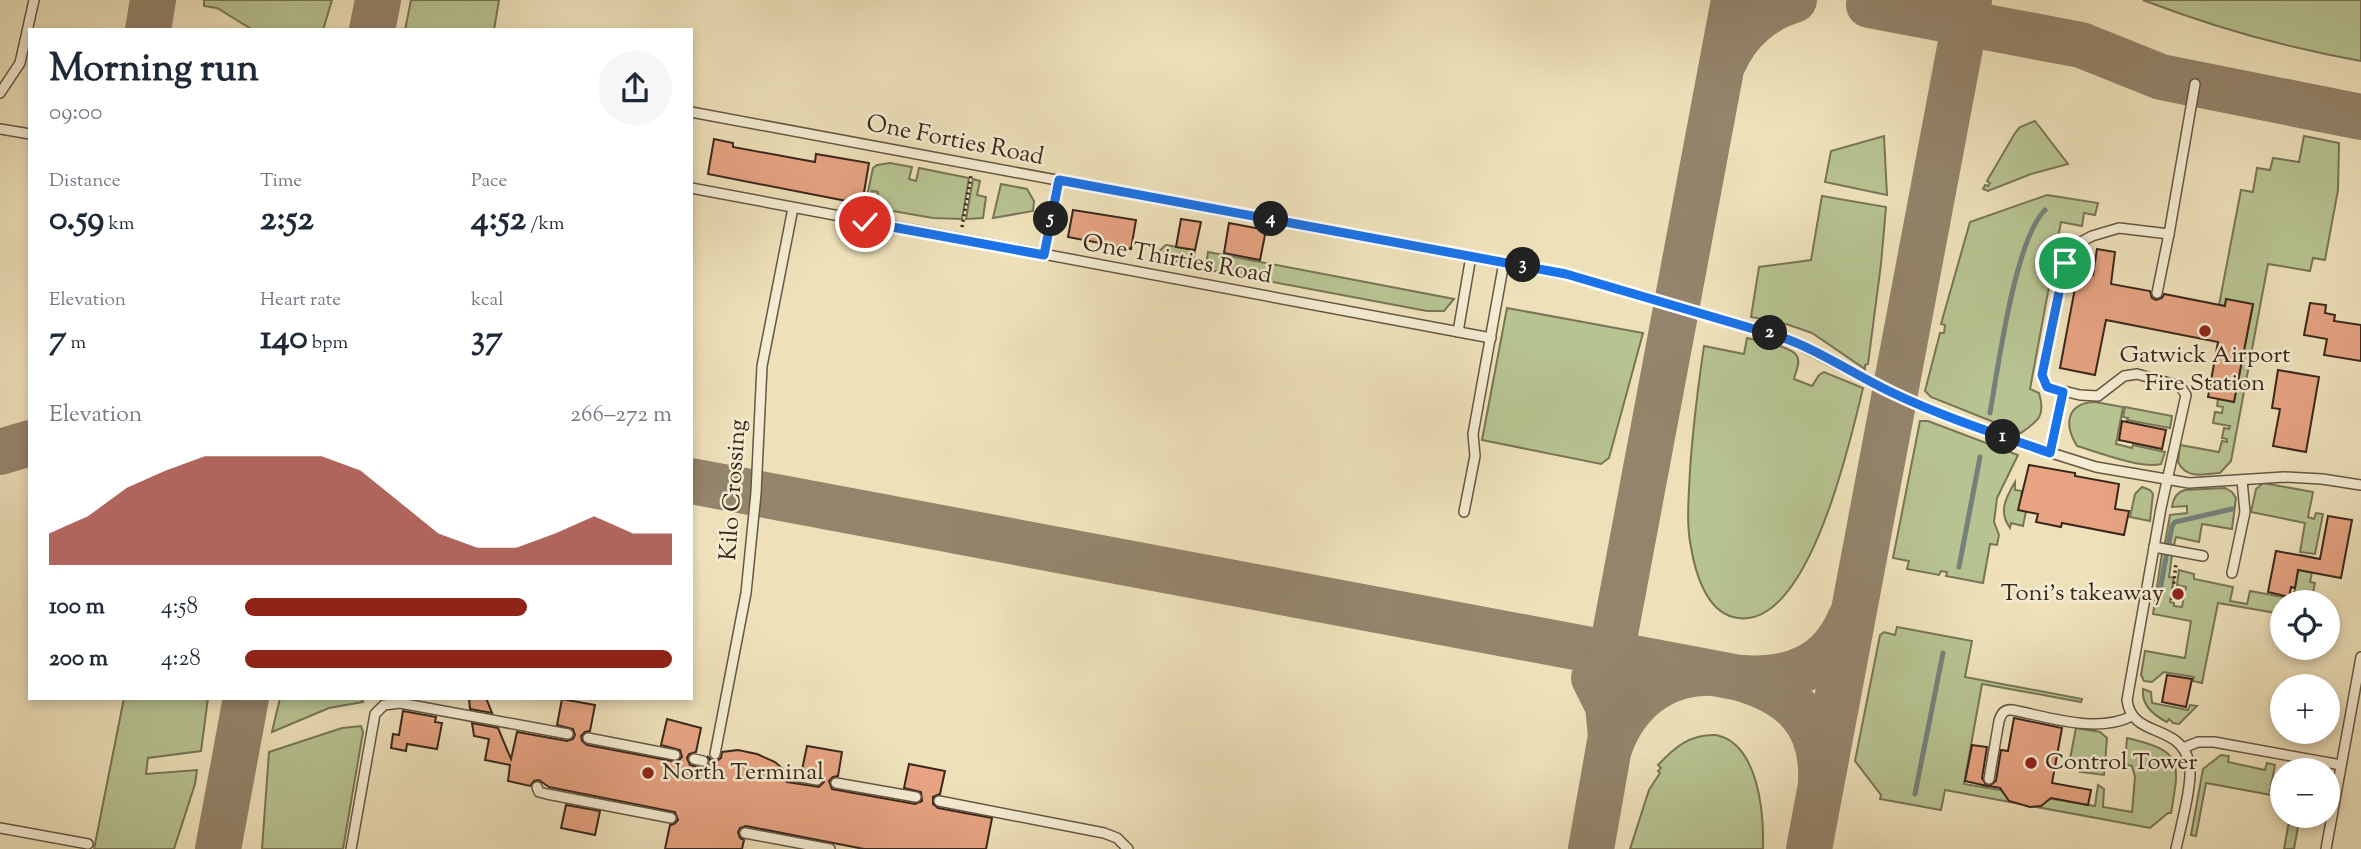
<!DOCTYPE html>
<meta charset="utf-8">
<style>
:root{--surface:#fff;--page:#f6f6f7;--text:#1f2937;--muted:#747a83;--accent:#8f2418}
body{margin:0;font-family:"Sorts Mill Goudy",serif;background:var(--page);color:var(--text);height:100vh;display:flex;flex-direction:column;font-size:26px;white-space:nowrap}
*{box-sizing:border-box;margin:0}
p{font-size:23px;color:var(--muted)}
.icon{flex:none;width:38px;height:38px;fill:none;stroke:currentColor;stroke-width:2;stroke-linecap:round;stroke-linejoin:round}
.map{position:relative;flex:1;overflow:hidden}
.drawer{position:absolute;left:28px;top:28px;width:665px;height:672px;display:flex;flex-direction:column;background:var(--surface);border-radius:0px;box-shadow:0 4px 10px #0003}
.drawer>*{flex:none}
.controls{position:absolute;left:2270px;top:590px;display:grid;gap:14px}
.controls a{display:grid;place-items:center;width:70px;height:70px;border-radius:50%;background:var(--surface);box-shadow:0 4px 10px #0003;font-size:35px}
.pin{position:absolute;display:grid;place-items:center;width:60px;height:60px;color:#fff;margin:-30px;border:4px solid #fff;border-radius:50%;box-shadow:0 2px 7px #0007}
.km{position:absolute;width:35px;height:35px;margin:-18px;border-radius:50%;background:#222;color:#fff;font-size:19px;line-height:35px;text-align:center}
.round{display:grid;place-items:center;flex:none;width:74px;height:74px;border-radius:37px;background:var(--page)}
.head{display:flex;align-items:center;justify-content:space-between;height:119px;padding:0 21px}
h1{font-size:38px;font-weight:800;line-height:52px}
.metrics{display:grid;grid-template-columns:repeat(3,1fr);gap:10px;height:119px;padding:7px 21px}
.metrics div{display:grid;align-content:center}
.metrics b{font-size:35px;font-weight:800}
.metrics small{font-size:19px;font-weight:400}
.metrics p{font-size:19px}
.chart{height:196px;padding:14px 21px}
.chart p{display:flex;justify-content:space-between}
.chart svg{width:100%;height:126px;margin-top:7px;fill:var(--accent);opacity:.7}
ul{padding:0 21px;list-style:none;font-size:23px}
li{display:grid;grid-template-columns:112px 84px 1fr;align-items:center;height:52px}
li i{height:18px;border-radius:9px;background:var(--accent)}
.map>svg:first-child{display:block}
.green{fill:#b7c391;stroke:#787556;stroke-width:2}
.lines{fill:none;stroke-linecap:round;stroke-linejoin:round}
.stream{stroke:#74807a;stroke-width:5}
.taxiway{stroke:#94846b;stroke-width:46}
.building{fill:#e7a382;stroke:#39271c;stroke-width:2}
.lane-casing{stroke:#665644;stroke-width:12}
.path{stroke:#39271c;stroke-width:3.5;stroke-dasharray:2 3.5;stroke-linecap:butt}
.lane{stroke:#f4ecd2;stroke-width:9}
.route-casing{stroke:#fff;stroke-width:14}
.route{stroke:#1a73e8;stroke-width:9}
.poi-dot{fill:#8f2418;stroke:#f4ecd2;stroke-width:2.5}
.labels{text-anchor:middle;dominant-baseline:central;stroke-width:5;stroke-linejoin:round;paint-order:stroke}
.street-label{font-size:24px;fill:#39271c;stroke:#f4ecd2}
.poi-label{font-size:24px;fill:#39271c;stroke:#f4ecd2;text-anchor:start}
</style>
<div class="map">
<svg width="2361" height="849" viewBox="0 0 2361 849">
<rect width="100%" height="100%" fill="#eee1ba"/>
<filter id="stains"><feTurbulence type="fractalNoise" baseFrequency=".00286" numOctaves="4"/><feColorMatrix values="0 0 0 0 .2 0 0 0 0 .09 0 0 0 0 .02 0 0 0 .5 -.17"/></filter>
<radialGradient id="worn" r=".72"><stop offset=".6" stop-color="#630" stop-opacity="0"/><stop offset="1" stop-color="#630" stop-opacity=".3"/></radialGradient>
<g class="green">
<path d="M204,0H332L323,30H253L217,8L204,6Z"/>
<path d="M411,0H499L494,30H405Z"/>
<path d="M2143,0H2361V61C2288,48 2213,27 2143,0Z"/>
<path d="M2035,121L2068,164L2031,174L1988,191L1983,189L1985,185L1988,186L1990,183L1987,181L2015,133L2020,127Z"/>
<path d="M1884,136L1887,195L1825,182L1831,151Z"/>
<path d="M2304,136L2339,143L2338,190L2325,260L2313,258L2310,271L2268,264L2231,461L2220,473C2204,474 2187,480 2178,462L2180,445L2219,452L2222,441L2227,442V439L2222,438L2224,428L2229,429L2230,426L2213,423L2215,412L2222,413L2223,407L2217,406L2218,399L2234,401L2253,305L2226,300L2225,306L2219,305L2241,190L2253,192L2257,168L2270,170L2273,158L2299,162Z"/>
<path d="M890,163L912,167L909,179L916,181L919,168L969,178L962,219L933,218L875,208L878,192L872,191L869,207L865,206L873,168L877,165Z"/>
<path d="M973,179L980,181L977,195L986,197L983,218L966,219Z"/>
<path d="M1001,184L1027,189L1034,201L1033,211L993,218Z"/>
<path d="M2047,195L2098,203L2095,215L2084,213L2082,226L2061,222L2030,389L2039,393C2046,416 2038,421 2021,433L1931,397L1925,391L1940,333H1944L1945,325L1941,324L1970,222Z"/>
<path d="M1822,196L1886,207L1881,264L1868,364L1865,365V369L1812,333L1786,324L1751,317L1759,267L1811,260Z"/>
<path d="M1166,245L1195,250L1192,264H1190L1189,268L1183,266V262L1175,261L1174,265L1155,260L1158,256L1159,251Z"/>
<path d="M1208,252L1454,299L1444,311H1427L1209,270L1210,267L1206,266Z"/>
<path d="M1507,308L1643,333L1609,458L1601,464L1482,440Z"/>
<path d="M1747,338C1759,341 1791,346 1797,356C1801,363 1795,373 1794,379L1812,386L1819,375L1824,372L1863,388C1851,437 1808,637 1733,617C1706,610 1695,572 1691,547C1687,528 1688,509 1689,489C1691,440 1697,394 1704,346L1744,354Z"/>
<path d="M2095,402L2123,407L2116,444L2132,448L2133,445L2165,452L2161,464C2141,469 2098,452 2077,446C2064,425 2066,403 2095,402Z"/>
<path d="M2125,407L2172,416L2170,428L2127,420L2128,418L2123,417Z"/>
<path d="M1920,421H1928L2018,455L1997,498L1994,522L1999,535L1997,545L1990,544L1983,583L1946,576L1947,572L1941,571L1939,575L1907,569L1909,561L1893,558Z"/>
<path d="M2015,482V490L2022,491L2019,510L2026,511L2023,526L2011,523L2010,528C1998,512 2006,497 2015,482Z"/>
<path d="M2263,483L2313,492L2308,517L2314,519L2316,513L2323,514L2315,554L2300,552L2305,523L2251,512L2256,489Z"/>
<path d="M2142,487L2150,490L2153,494L2150,521L2130,517L2135,494Z"/>
<path d="M2225,488L2232,492L2236,498L2232,529L2202,524L2199,542L2176,537L2174,545L2165,543L2170,515L2187,513V506L2172,507C2173,499 2177,492 2185,490Z"/>
<path d="M2162,553L2172,555L2169,577L2174,578L2170,602L2174,603V606L2182,607L2186,587L2177,585L2179,570L2194,574V579L2233,587L2230,601L2247,604L2250,591L2293,599L2301,555L2315,558L2310,582L2315,583L2311,602H2282V614L2218,603L2202,683L2193,681L2194,677L2164,672L2152,682L2144,681L2141,675L2145,651L2185,658L2191,621L2153,614Z"/>
<path d="M1897,627L1972,641L1965,677L2082,699L2081,702L1982,684L1964,784L2095,806L2098,785L2104,789L2103,807L2132,812L2135,777L2132,766L2125,764L2127,738C2183,751 2180,761 2171,813H2168L2150,828L1945,790L1941,810L1880,799L1881,795L1855,761L1880,635L1884,632L1895,635Z"/>
<path d="M2143,689L2151,692L2152,703L2188,710L2190,705L2197,706L2179,724L2173,723L2169,719L2167,722C2153,715 2141,705 2143,689Z"/>
<path d="M124,698H208L201,751L148,758L146,774L197,770L195,784L174,849H94Z"/>
<path d="M280,698H361L363,702L329,708L272,732Z"/>
<path d="M361,726L363,732L343,849H262L269,752L342,728Z"/>
<path d="M2076,728L2100,732L2107,738L2104,775L2080,772L2081,766L2070,759Z"/>
<path d="M1716,735C1759,744 1764,814 1763,849H1630L1649,790L1660,773L1658,771L1661,768L1658,765C1675,747 1690,734 1716,735Z"/>
<path d="M2221,755L2229,756L2228,762L2265,770L2267,763L2275,765L2270,791L2282,794V797L2206,783L2196,836L2191,835L2203,769Z"/>
<path d="M2290,816H2300L2294,849H2284Z"/>
</g>
<g class="lines">
<g class="stream">
<path d="M1990,413C1998,368 2015,239 2045,210"/>
<path d="M2169,542L2172,526L2175,522L2232,509"/>
<path d="M1959,567L1980,457"/>
<path d="M2158,602L2166,557"/>
<path d="M1915,794L1943,653"/>
</g>
<g class="taxiway">
<path d="M1869,5L2081,45L2161,77L2361,117"/>
<path d="M148,30L153,0"/>
<path d="M372,30L378,0"/>
<path d="M1725,60C1738,31 1763,9 1794,0"/>
<path d="M0,452L30,443"/>
<path d="M691,481L1740,678C1794,694 1824,723 1821,783"/>
<path d="M1742,678C1791,681 1830,667 1850,619"/>
<path d="M1608,706L1606,693L1608,671L1734,0"/>
<path d="M1610,746C1625,704 1659,674 1705,673"/>
<path d="M218,849L246,698"/>
<path d="M1591,849L1611,736L1608,706L1594,678"/>
<path d="M1809,849L1969,0"/>
</g>
</g>
<g class="building">
<path d="M714,139L733,143V147L815,162L816,154L869,163L862,204L708,174Z"/>
<path d="M1073,210L1136,220L1131,249L1068,237Z"/>
<path d="M1181,219L1201,222L1195,250L1176,247Z"/>
<path d="M1229,223L1266,230L1260,260L1224,253Z"/>
<path d="M2097,249L2115,252L2111,284L2150,291L2152,298L2156,300L2162,298L2164,294L2225,306L2226,299L2253,304L2234,402L2208,397L2218,342L2106,320L2095,375L2060,368L2078,272L2093,275Z"/>
<path d="M2310,303L2326,305L2325,313L2335,315L2334,321L2361,325V361L2324,355L2327,339L2304,335Z"/>
<path d="M2278,370L2319,377L2306,452L2273,446L2280,409L2272,408Z"/>
<path d="M2122,421L2166,430L2162,449L2119,440Z"/>
<path d="M2029,465L2075,473V476L2119,484L2115,509L2129,511L2124,535L2062,523L2061,527L2036,522L2038,514L2018,510Z"/>
<path d="M2328,516L2352,520L2341,578L2298,570L2295,588L2291,587L2289,597L2268,592L2276,551L2320,559Z"/>
<path d="M2167,675L2192,679L2186,707L2162,702Z"/>
<path d="M469,698H486L492,713L470,709Z"/>
<path d="M562,699L595,705L590,731L585,732L581,736L582,741L587,745L677,762L682,757L680,750L661,745L667,719L701,728L696,752L689,754L687,758L690,765L701,768L706,767L710,763L707,756L711,760L717,761L721,758L722,752L738,750L757,754L775,762L784,770L782,777L787,782L819,787L824,782L822,775L802,770L807,746L842,752L838,776L833,777L829,781L832,789L915,804L922,801L921,792L904,788L909,764L945,771L940,794L933,797V804L938,808L992,818L986,849H864L746,826L740,828L738,832L740,838L744,840L742,849H665L670,825L674,824L678,820L675,812L549,787L539,780L534,781L530,786L508,781L510,765L485,760L489,739L474,736L472,723L498,728L511,759L517,732L567,741L573,739L575,735L573,729L557,725Z"/>
<path d="M403,711L436,717L435,722L442,723L437,749L407,744L406,751L391,748L393,734L399,735Z"/>
<path d="M2014,718L2062,728L2052,783L2091,790L2088,805L2051,798L2041,806L2030,807L2009,801L2000,788L1989,786L1996,781L2001,750L2008,751Z"/>
<path d="M1972,745L1987,747L1982,778L1987,786L1965,781Z"/>
<path d="M566,805L600,811L595,835L561,828Z"/>
</g>
<g class="lines">
<g class="lane-casing">
<g id="lane">
<path d="M0,93L20,63L34,0"/>
<path d="M691,112L1578,277L1790,340L1875,384L1931,410L2007,439L2096,467L2189,483L2284,477L2322,479L2361,485"/>
<path d="M0,129L30,134"/>
<path d="M691,188L1491,338"/>
<path d="M1044,255L1059,180"/>
<path d="M2157,293L2169,234"/>
<path d="M1458,332L1471,256"/>
<path d="M2050,453L2063,392"/>
<path d="M1464,512L1475,456L1473,434L1504,262"/>
<path d="M2154,547L2203,556"/>
<path d="M2232,573L2245,512L2242,480"/>
<path d="M588,738L675,755"/>
<path d="M2183,748L2198,742H2214L2341,765"/>
<path d="M715,754L746,593L756,493L762,366L793,208"/>
<path d="M694,759L703,761"/>
<path d="M789,775L817,780"/>
<path d="M1989,779L1999,721C2001,714 2004,709 2012,710C2049,717 2097,734 2132,716"/>
<path d="M836,783L916,797"/>
<path d="M537,787L539,792L547,794L671,818"/>
<path d="M939,801L1104,833L1117,838L1128,849"/>
<path d="M0,828L88,844"/>
<path d="M745,833L830,849"/>
<path d="M351,849L375,714L384,705L400,703L568,734"/>
<path d="M2176,849C2180,829 2194,780 2189,762C2179,722 2132,739 2127,700L2161,508L2186,395L2180,386L2137,374L2124,376L2098,396L2080,395L2047,387L2042,375L2065,263L2075,245L2092,236L2119,228L2169,234L2195,84"/>
<path d="M2326,849L2361,657"/>
</g>
</g>
<g class="path">
<path d="M962,227L971,176"/>
<path d="M2172,600L2176,563"/>
</g>
<use href="#lane" class="lane"/>
</g>
<g class="lines">
<g class="route-casing">
<path id="route" d="M865,222L1044,255L1059,180L1566,274L1781,337C1819,350 1855,375 1893,393C1943,417 1997,434 2050,453L2063,392L2047,387L2042,375L2065,263"/>
</g>
<use href="#route" class="route"/>
</g>
<g class="poi-dot">
<circle cx="2205" cy="331" r="7"/>
<circle cx="2178" cy="594" r="7"/>
<circle cx="2031" cy="763" r="7"/>
<circle cx="648" cy="773" r="7"/>
</g>
<g class="labels">
<g class="street-label">
<text transform="translate(955 141) rotate(11)">One Forties Road</text>
<text transform="translate(1177 260) rotate(10)">One Thirties Road</text>
<text transform="translate(734 490) rotate(-86)">Kilo Crossing</text>
</g>
<g class="poi-label">
<text x="2205" y="356" text-anchor="middle">Gatwick Airport<tspan x="2205" dy="28">Fire Station</tspan></text>
<text x="2164" y="594" text-anchor="end">Toni's takeaway</text>
<text x="2045" y="763">Control Tower</text>
<text x="662" y="773">North Terminal</text>
</g>
</g>
<rect width="100%" height="100%" filter="url(#stains)"/>
<rect width="100%" height="100%" fill="url(#worn)"/>
</svg>
<div class="controls">
<a><svg class="icon" aria-label="locate" viewBox="0 0 24 24"><circle cx="12" cy="12" r="6"/><path d="M12 2v4M12 18v4M2 12h4M18 12h4"/></svg></a>
<a>+</a>
<a>−</a>
</div>
<div class="pin" style="left:2065px;top:263px;background:#1e9e55"><svg class="icon" aria-label="arrive" viewBox="0 0 24 24"><path d="M6 21V4h12l-3 4 3 4H6"/></svg></div>
<div class="pin" style="left:865px;top:222px;background:#d93025"><svg class="icon" aria-label="check" viewBox="0 0 24 24"><path d="M5 12l5 5 9-10"/></svg></div>
<b class="km" style="left:2003px;top:437px">1</b>
<b class="km" style="left:1770px;top:333px">2</b>
<b class="km" style="left:1523px;top:265px">3</b>
<b class="km" style="left:1271px;top:219px">4</b>
<b class="km" style="left:1051px;top:219px">5</b>
<section class="drawer">
<div class="head"><div><h1>Morning run</h1><p>09:00</p></div><a class="round"><svg class="icon" aria-label="share" viewBox="0 0 24 24"><path d="M12 15V3M7 8l5-5 5 5M5 13v7h14v-7"/></svg></a></div>
<div class="metrics">
<div><p>Distance</p><b>0.59<small> km</small></b></div>
<div><p>Time</p><b>2:52</b></div>
<div><p>Pace</p><b>4:52<small> /km</small></b></div>
</div>
<div class="metrics">
<div><p>Elevation</p><b>7<small> m</small></b></div>
<div><p>Heart rate</p><b>140<small> bpm</small></b></div>
<div><p>kcal</p><b>37</b></div>
</div>
<div class="chart"><p><span>Elevation</span>266–272 m</p>
<svg viewBox="0 0 160 44" preserveAspectRatio="none"><path d="M0 44V33L10 27L20 17L30 11L40 6L50 6L60 6L70 6L80 11L90 22L100 33L110 38L120 38L130 33L140 27L150 33L160 33V44z"/></svg>
</div>
<ul>
<li><b>100 m</b>4:58<i style="width:66%"></i></li>
<li><b>200 m</b>4:28<i style="width:100%"></i></li>
</ul>
</section>
</div>
